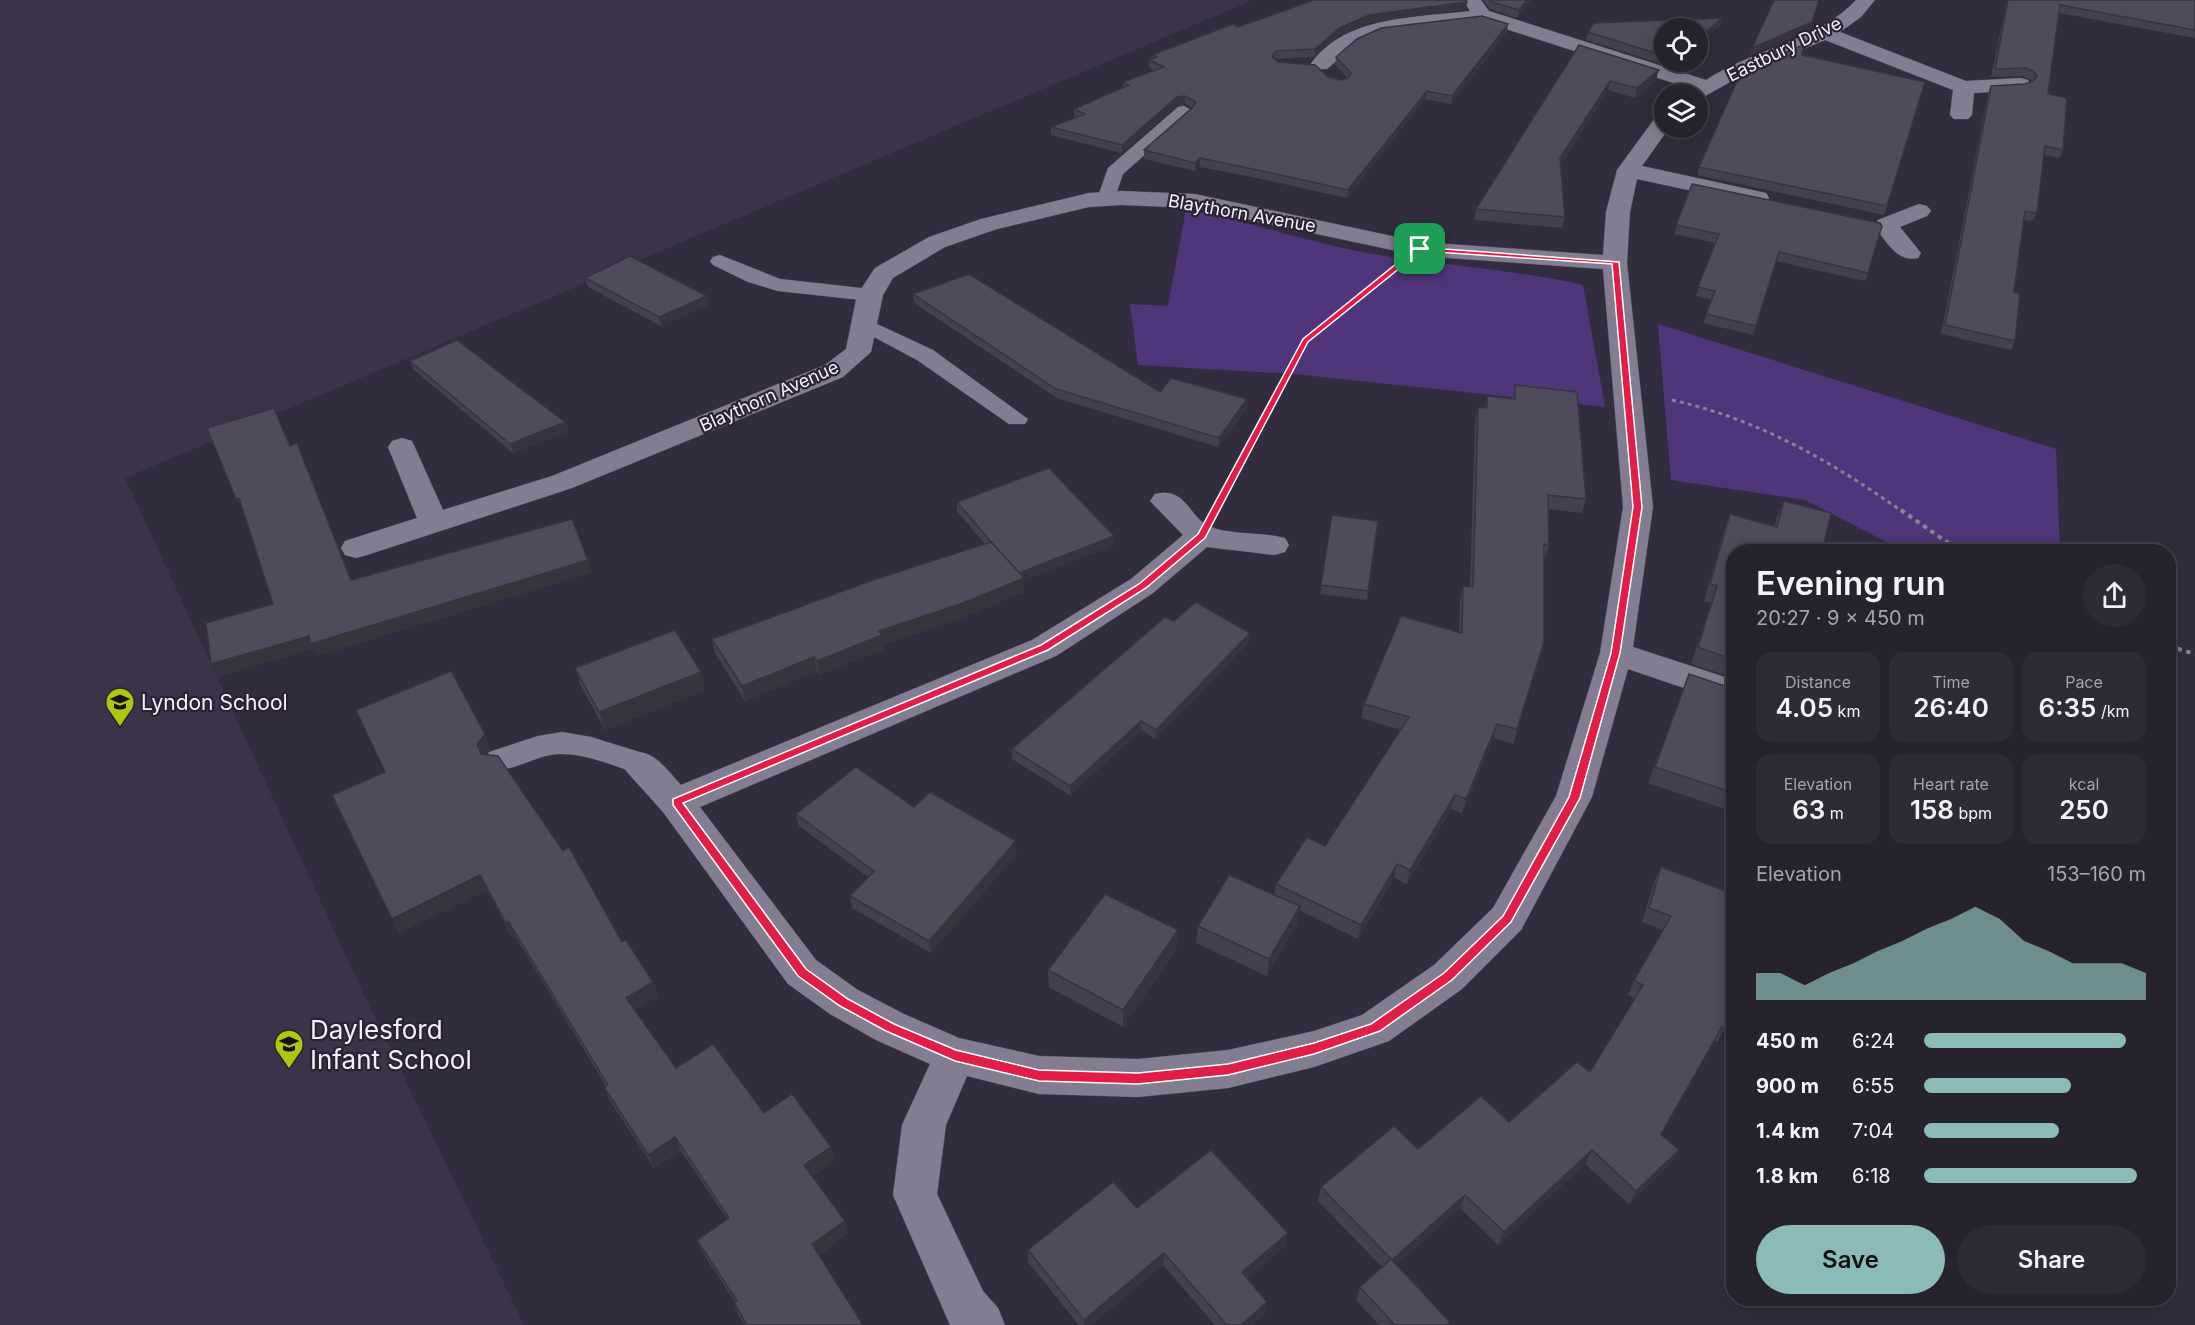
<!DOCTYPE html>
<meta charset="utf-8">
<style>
:root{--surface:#26222e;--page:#2e2a36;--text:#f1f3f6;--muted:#a4a4aa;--line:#423f4a;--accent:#8bbbb9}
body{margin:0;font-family:Inter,sans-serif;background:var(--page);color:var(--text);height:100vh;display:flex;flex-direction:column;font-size:22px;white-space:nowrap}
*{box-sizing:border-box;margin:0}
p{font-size:20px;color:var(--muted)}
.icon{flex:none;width:33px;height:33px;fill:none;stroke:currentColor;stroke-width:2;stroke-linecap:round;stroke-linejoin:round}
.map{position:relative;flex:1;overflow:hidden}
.drawer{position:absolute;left:1726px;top:544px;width:450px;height:762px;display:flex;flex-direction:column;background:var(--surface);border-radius:24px;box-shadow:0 3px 15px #0003,0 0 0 2px var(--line)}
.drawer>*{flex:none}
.fabs{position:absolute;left:1654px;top:18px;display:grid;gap:12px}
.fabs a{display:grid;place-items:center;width:54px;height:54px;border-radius:50%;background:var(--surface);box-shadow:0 3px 15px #0003,0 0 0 2px var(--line);font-size:30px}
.pin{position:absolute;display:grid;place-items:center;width:51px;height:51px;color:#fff;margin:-26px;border-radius:12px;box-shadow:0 3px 9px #0006}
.round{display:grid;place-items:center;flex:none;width:63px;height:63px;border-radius:32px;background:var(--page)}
.head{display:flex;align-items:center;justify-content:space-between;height:102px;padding:0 30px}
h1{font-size:33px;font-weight:600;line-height:45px}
.metrics{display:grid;grid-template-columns:repeat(3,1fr);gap:9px;height:102px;padding:6px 30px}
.metrics div{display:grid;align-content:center;border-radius:15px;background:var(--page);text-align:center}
.metrics b{font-size:26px;font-weight:600}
.metrics small{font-size:16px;font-weight:400}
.metrics p{font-size:16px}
.chart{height:168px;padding:12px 30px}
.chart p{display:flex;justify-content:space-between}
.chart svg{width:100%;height:108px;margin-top:6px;fill:var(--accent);opacity:.7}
.action{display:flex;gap:12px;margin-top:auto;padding:12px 30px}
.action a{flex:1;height:69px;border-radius:36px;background:var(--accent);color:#111;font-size:24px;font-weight:600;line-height:69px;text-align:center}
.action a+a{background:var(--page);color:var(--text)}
ul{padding:0 30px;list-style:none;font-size:20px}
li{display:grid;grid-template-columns:96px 72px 1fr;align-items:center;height:45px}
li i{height:15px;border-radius:8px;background:var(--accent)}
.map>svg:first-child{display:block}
.built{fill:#3a334a}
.green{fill:#50357b}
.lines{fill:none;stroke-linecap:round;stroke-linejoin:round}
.service-casing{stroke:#4e4a58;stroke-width:1}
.minor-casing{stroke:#4e4a58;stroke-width:1}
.path-far1{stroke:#878391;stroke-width:3;stroke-dasharray:4 4;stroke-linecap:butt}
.path{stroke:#878391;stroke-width:4;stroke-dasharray:4.5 4.5;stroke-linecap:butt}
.service{fill:#837d91;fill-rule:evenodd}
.minor{fill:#837d91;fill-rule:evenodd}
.wall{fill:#44404f}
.shaded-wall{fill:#373440}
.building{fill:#4f4a5c;stroke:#373440;stroke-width:1.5}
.route{fill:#e11d48;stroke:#fff;stroke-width:1.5;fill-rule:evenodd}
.labels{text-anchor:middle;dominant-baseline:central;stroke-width:4.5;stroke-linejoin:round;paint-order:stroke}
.far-street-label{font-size:18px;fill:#f3f0fb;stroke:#292334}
.poi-label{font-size:21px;fill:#f3f0fb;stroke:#292334;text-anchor:start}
.near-poi-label{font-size:26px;fill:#f3f0fb;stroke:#292334;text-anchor:start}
</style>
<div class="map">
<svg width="2195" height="1325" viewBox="0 0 2195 1325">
<rect width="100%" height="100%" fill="#322d3e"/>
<path class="built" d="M0,0H1253L125,478L356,978L524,1325H0Z"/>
<g class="green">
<path d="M1186,209C1247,221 1306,242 1367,253C1439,265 1512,269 1583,285L1605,407L1294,374L1138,365L1130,304L1168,306Z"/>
<path d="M1658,324L2056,449L2060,552H1906L1805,500L1671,480Z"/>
</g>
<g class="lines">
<g class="service-casing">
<g id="service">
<path d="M1184,106L1193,111L1190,115L1123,174L1113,203H1099L1097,199L1108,168L1178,107Z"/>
<path d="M720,255L780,279L870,289L877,291L880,295L877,299L870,301L778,291L748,282L713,265L710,261L713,257Z"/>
<path d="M864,318L933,350L1028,419L1025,424H1009L917,360L857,328L854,324L857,320Z"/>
<path d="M562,732L591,737L649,755L653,763L649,771L639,774C614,766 588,754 561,754C537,753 512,775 489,768L485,760L489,752L538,736Z"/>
</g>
</g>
<g class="minor-casing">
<g id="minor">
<path d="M1463,0H1481L1489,11L1706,80C1753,49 1817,42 1856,0H1875L1861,17L1840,32L1966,81L2021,78L2028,80L2031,84L2028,88L2021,90L1974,93L1972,115L1968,119H1954L1950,115L1953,90L1825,40L1746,73L1698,100V94H1688L1692,89L1481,21L1379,34L1355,45L1327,69H1313L1310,65C1344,15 1416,18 1470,11Z"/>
<path d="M1665,112V128H1669L1642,166L1766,193L1769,198L1766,203L1758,205L1637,179L1630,212L1627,263L1653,507L1633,647L1734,680V705L1628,669L1592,797L1521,930L1462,989L1389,1041L1314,1067L1228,1088L1138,1097L1039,1094L967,1076L946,1125L937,1194L983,1291L998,1308L1005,1325H950L893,1195L902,1125L930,1064L876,1040L830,1014L788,984L663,812L627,772L621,763L627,754C652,746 665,768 681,785L1032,640L1131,579L1183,535L1150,501L1155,494C1187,486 1188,518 1211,527C1230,535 1263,532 1285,538L1289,545L1285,552L1274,555L1207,547L1153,593L1056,656L700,807L816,960L858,990L904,1014L959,1038L1039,1056L1138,1059L1228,1050L1314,1031L1362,1015L1434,965L1493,908L1556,796L1600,653L1623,507L1603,269L1420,256L1195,208L1121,205L1089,207L997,229L945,247L893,278L883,295L871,352L843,377L572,488L367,555L356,558L345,555L341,548L345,541L417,518L388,447L392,441L402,438L412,441L443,510L552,476L825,365L846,349L857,295L875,268L929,237L981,219L1089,193L1121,191L1195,194L1420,242L1603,255L1606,212L1617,170L1658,114Z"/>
<path d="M1919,204L1927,206L1931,211L1927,216L1900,227L1921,253L1918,258C1897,263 1885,240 1874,225L1878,220Z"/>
</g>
</g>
<g class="path-far1">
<path d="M1672,400C1760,420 1829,460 1903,512"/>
<path d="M1221,498L1305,341L1382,279"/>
</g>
<g class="path">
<path d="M1901,510L1961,552"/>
<path d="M2169,646L2195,654"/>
</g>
<use href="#service" class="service"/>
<use href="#minor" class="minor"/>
</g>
<g class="wall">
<path d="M1483,0H1531L1517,18L1490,9Z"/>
<path d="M2007,0H2195V38L2059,13L2048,94L2063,150L2059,158L2044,155L2037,213L2032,221L2024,220L2014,292L2015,341L2011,350L1941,334L1988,94L1991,86L2025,84L2032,82L2030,79L2022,76L1991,77Z"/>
<path d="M1467,2L1466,9L1368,23L1340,35L1314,57L1275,59L1278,62L1341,80L1348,78L1335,65L1336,57L1507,32L1451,104L1425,99L1347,198L1247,176L1200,167L1195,171L1144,159V150L1192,108L1185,104L1177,105L1122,153L1051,135V127L1076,118L1074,117V109L1123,88V82L1154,71L1149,68V60L1151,59L1152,55L1238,27Z"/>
<path d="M1722,18L1720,26L1698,45V28H1665V62H1678L1672,67L1586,40L1588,32L1594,23Z"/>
<path d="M1579,45L1656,80L1635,98L1608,90L1561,164L1565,217L1562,228L1474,220L1476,209Z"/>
<path d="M1802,55L1887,206L1884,215L1697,175L1699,167Z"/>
<path d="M1692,184L1868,273L1865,281L1776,261L1753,335L1703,323L1712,300L1696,296L1716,243L1674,234Z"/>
<path d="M585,278L707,296L709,305L661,326L588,287Z"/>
<path d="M913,294L1160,392L1247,399V408L1218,447L1057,398L914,303Z"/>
<path d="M410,361L565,422L568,431L513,453L413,369Z"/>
<path d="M1515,385L1586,499L1582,513L1548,509L1549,545L1545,559H1544V642L1513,744L1494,738L1462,813L1451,809L1407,884L1394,878L1358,939L1299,910L1297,924L1267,976L1196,943L1198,926L1274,895L1276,884L1325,846L1401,730L1361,718L1364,704L1459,632L1460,600L1463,586L1470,587L1475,420L1478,407H1485L1487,396L1512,399Z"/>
<path d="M1784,501L1822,552H1734V678L1691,664L1711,603L1704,601L1724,530L1730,514L1775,526L1777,517Z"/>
<path d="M957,502L1114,545L1024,580V592L964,617L884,644V649L819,675L817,671L745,701L715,653L712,639L985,544L957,511Z"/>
<path d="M1332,515L1368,591L1367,600L1320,594Z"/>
<path d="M1174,621L1250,633L1249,642L1155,739L1141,730L1070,795L1012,759V749Z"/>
<path d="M575,668L705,690L605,730L581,686Z"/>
<path d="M1689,674L1734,689V812L1648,783Z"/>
<path d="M491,749L486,755L622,942L653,982L659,996L634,1010L676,1068L764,1113L835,1160L812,1176L845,1221L848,1233L819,1255L863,1325H745L738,1315L734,1303L735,1302L703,1253L697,1240L727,1219L681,1151L654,1168L610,1101L604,1087L606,1086L515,936L512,937L487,890L399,933L385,772Z"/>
<path d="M914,807L1017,853L931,953L852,908L850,896L868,877L799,826L796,814Z"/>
<path d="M1661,867L1734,1010L1717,1042L1714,1041L1662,1134L1671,1163L1629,1204L1585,1164L1498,1245L1460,1208L1396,1265L1449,1325H1379L1356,1300L1360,1287L1382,1267L1318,1201L1321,1187L1418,1149L1509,1122L1590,1072L1635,999L1628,995L1634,981L1663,930L1642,922L1654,882Z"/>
<path d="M1177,948L1123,1027L1049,987L1048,970Z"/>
<path d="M1137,1208L1286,1245L1247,1278L1267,1302L1265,1314L1252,1325H1215L1163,1265L1091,1325H1079L1028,1262V1250Z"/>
</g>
<g class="shaded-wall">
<path d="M1527,0H1531L1517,18L1519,10Z"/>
<path d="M1467,2L1466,9L1368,23L1340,35L1314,57L1315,49L1340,28L1369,15Z"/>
<path d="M1722,18L1720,26L1698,45V39Z"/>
<path d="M1812,22L1809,30L1750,56L1752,48Z"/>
<path d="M1508,24L1507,32L1451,104L1452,96Z"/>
<path d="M1673,62H1678L1672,67Z"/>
<path d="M1659,70L1656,80L1635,98L1637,88Z"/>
<path d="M1610,81L1608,90L1558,168L1560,158Z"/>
<path d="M1427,91L1425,99L1347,198L1348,190Z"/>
<path d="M1185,96V104L1177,105L1122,153V145L1177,97Z"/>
<path d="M1200,158V167L1195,171V163Z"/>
<path d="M707,296L709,305L661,326L659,317Z"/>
<path d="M1247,399V408L1218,447L1219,438Z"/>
<path d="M565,422L568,431L513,453L510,444Z"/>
<path d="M297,443L303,456L356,592L351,580Z"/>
<path d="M239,498L245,511L242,512L236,499Z"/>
<path d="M1114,536V545L1024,580V592L964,617L884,644V649L819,675L817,661L879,631L1018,573Z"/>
<path d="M588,560L592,573L317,656L313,649L218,677L211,664L309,636Z"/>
<path d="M1250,633L1249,642L1155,739L1156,730Z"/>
<path d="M814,657L817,671L745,701L742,686Z"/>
<path d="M701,672L705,690L605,730L599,712Z"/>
<path d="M1141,721V730L1070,795V786Z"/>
<path d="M1497,724L1494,738L1462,813L1466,799Z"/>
<path d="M485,734L491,749L483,759L477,744Z"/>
<path d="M1455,795L1451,809L1407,884L1410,870Z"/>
<path d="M1016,841L1017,853L931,953L929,941Z"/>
<path d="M1397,864L1394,878L1358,939L1361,925Z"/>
<path d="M480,875L487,890L399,933L392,919Z"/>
<path d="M1300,906L1297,924L1267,976L1269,959Z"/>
<path d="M508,921L515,936L512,937L506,923Z"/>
<path d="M1178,930L1177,948L1123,1027V1010Z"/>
<path d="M653,982L659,996L631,1012L626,998Z"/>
<path d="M675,1137L681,1151L654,1168L648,1155Z"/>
<path d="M831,1147L835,1160L808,1178L804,1165Z"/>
<path d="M1592,1150L1585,1164L1498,1245L1504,1232Z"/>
<path d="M1679,1150L1671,1163L1629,1204L1636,1191Z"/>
<path d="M1465,1195L1460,1208L1387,1273L1392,1260Z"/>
<path d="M845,1221L848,1233L816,1257L812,1244Z"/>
<path d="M1288,1233L1286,1245L1240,1284L1242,1272Z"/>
<path d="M1164,1253L1163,1265L1091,1325H1084V1320Z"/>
<path d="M1267,1302L1265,1314L1252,1325H1241Z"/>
</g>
<g class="building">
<path d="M1314,0H1466L1467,2L1369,15L1340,28L1315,49L1276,51L1272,56L1278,62L1315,65L1328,77L1341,80L1348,78L1351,73L1336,57L1357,39L1381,28L1482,16L1508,24L1452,96L1427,91L1348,190L1248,168L1200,158L1195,163L1144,150L1192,108L1196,102L1185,96L1177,97L1122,145L1051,127L1085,114L1074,109L1129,85L1123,82L1164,67L1149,60L1157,57L1152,55L1233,24L1238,27Z"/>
<path d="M1490,0H1527L1519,10L1492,2Z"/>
<path d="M1774,0H1819L1812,22L1752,48Z"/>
<path d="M2008,0H2195V30L2060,5L2048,94L2067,98L2063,150L2045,146L2037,213L2025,211L2014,292L2020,294L2015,341L1945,325L1991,86L2025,84L2033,81L2037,76L2033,71L2025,68L1995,69Z"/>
<path d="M1722,18L1698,39V28H1665V56L1588,32L1594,23Z"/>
<path d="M1805,44L1802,55L1925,82L1887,206L1699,167L1741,72Z"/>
<path d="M1579,45L1659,70L1637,88L1610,81L1560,158L1565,217L1476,209Z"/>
<path d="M1692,184L1880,223L1882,226L1868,273L1779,252L1756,326L1706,314L1715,291L1698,287L1719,234L1676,225Z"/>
<path d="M630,256L707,296L659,317L585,278Z"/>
<path d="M969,274L1160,392L1171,378L1247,399L1219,438L1056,389L913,294Z"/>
<path d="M457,340L565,422L510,444L410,361Z"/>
<path d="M1515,385L1577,392L1586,499L1548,495L1549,545L1544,544V642L1517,729L1497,724L1466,799L1455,795L1410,870L1397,864L1361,925L1276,884L1307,837L1325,846L1409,717L1364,704L1401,616L1462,633L1463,586L1473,587L1478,407L1487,408V396L1515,399Z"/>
<path d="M274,408L290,446L297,443L351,580L572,519L588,560L310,644L309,636L211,664L206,623L273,604L239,498L236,499L207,428Z"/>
<path d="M1049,468L1114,536L1019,573L991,542L957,502Z"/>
<path d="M1784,501L1831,513L1822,552H1734V660L1698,647L1717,586L1710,584L1730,514L1777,527Z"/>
<path d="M1332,515L1378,521L1368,591L1321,585Z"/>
<path d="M991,542L1024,578L963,603L879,631L882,635L817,661L814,657L742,686L712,639L876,579Z"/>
<path d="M1196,602L1250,633L1156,730L1141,721L1070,786L1012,749L1165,617L1174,621Z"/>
<path d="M675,630L701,672L599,712L575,668Z"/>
<path d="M451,671L485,734L477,744L481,754L498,756L563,851L569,847L622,942L626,940L653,982L626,998L676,1068L713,1044L764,1113L792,1094L831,1147L804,1165L845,1221L812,1244L863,1325H747L734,1303L737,1301L697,1240L729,1218L675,1137L648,1155L604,1087L608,1085L508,921L506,923L480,875L392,919L332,795L385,772L356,710Z"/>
<path d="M1689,674L1734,689V793L1655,767Z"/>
<path d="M856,767L914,807L930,792L1016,841L929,941L850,896L874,871L796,814Z"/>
<path d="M1661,867L1734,894V1010L1725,1028L1722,1027L1661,1134L1679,1150L1636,1191L1592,1150L1504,1232L1465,1195L1392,1260L1450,1322L1447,1325H1395L1360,1287L1391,1259L1321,1187L1394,1126L1418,1149L1481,1096L1509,1122L1577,1062L1590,1072L1643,985L1634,981L1671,916L1649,908Z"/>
<path d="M1229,875L1300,906L1269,959L1198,926Z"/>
<path d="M1105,894L1178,930L1123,1010L1048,970Z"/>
<path d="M1211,1150L1288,1233L1242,1272L1267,1302L1241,1325H1227L1164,1253L1084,1320L1028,1250L1113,1182L1137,1208Z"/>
</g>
<path class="route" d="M1417,247L1619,262L1642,507L1620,653L1580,798L1511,922L1452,980L1380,1031L1314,1054L1228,1075L1138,1084L1039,1081L955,1061L886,1031L840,1006L798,976L673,805V799L1041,645L1139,584L1198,534L1303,339ZM1421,251L1612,264L1633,507L1611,653L1569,797L1503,916L1444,973L1371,1024L1314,1043L1228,1064L1138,1073L1039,1070L956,1050L894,1024L848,999L806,969L683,803L1048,650L1146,588L1205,538L1308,342Z"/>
<defs>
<g id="school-pin" transform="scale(1.5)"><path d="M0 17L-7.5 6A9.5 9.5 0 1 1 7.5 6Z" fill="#adc610" stroke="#292334"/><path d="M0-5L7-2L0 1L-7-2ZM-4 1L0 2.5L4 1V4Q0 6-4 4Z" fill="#111"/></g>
</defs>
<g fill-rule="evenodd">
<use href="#school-pin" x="120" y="702"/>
<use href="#school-pin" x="289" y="1044"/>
</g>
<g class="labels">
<g class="far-street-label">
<text transform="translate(1784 49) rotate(-26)">Eastbury Drive</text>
<text transform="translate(1242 213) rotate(10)">Blaythorn Avenue</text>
<text transform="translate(769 396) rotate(-24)">Blaythorn Avenue</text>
</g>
<g class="poi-label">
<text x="141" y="702">Lyndon School</text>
</g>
<g class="near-poi-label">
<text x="310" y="1029">Daylesford<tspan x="310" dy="30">Infant School</tspan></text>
</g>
</g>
</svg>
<div class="fabs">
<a><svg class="icon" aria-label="locate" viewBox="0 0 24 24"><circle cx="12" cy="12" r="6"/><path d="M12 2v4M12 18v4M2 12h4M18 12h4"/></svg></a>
<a><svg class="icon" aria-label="layers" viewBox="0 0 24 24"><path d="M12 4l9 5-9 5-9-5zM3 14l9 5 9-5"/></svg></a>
</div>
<div class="pin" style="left:1420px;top:249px;background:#1e9e55"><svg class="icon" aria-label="arrive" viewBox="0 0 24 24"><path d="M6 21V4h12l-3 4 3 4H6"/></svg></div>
<section class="drawer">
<div class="head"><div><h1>Evening run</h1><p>20:27 · 9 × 450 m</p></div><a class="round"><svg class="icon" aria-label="share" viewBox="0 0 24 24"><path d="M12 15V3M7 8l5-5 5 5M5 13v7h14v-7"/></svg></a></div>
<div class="metrics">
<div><p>Distance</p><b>4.05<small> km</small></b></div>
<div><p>Time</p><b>26:40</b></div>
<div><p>Pace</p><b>6:35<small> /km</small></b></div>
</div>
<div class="metrics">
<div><p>Elevation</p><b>63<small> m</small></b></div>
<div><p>Heart rate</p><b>158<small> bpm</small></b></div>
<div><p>kcal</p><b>250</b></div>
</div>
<div class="chart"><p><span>Elevation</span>153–160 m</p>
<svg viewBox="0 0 160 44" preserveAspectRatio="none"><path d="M0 44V33L10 33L20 38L30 33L40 29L50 24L60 20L70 15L80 11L90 6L100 11L110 20L120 24L130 29L140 29L150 29L160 33V44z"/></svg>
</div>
<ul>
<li><b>450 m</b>6:24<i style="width:91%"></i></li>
<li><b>900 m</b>6:55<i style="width:66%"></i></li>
<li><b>1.4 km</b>7:04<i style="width:61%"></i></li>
<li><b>1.8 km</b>6:18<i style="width:96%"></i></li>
</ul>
<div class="action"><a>Save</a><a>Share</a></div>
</section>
</div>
